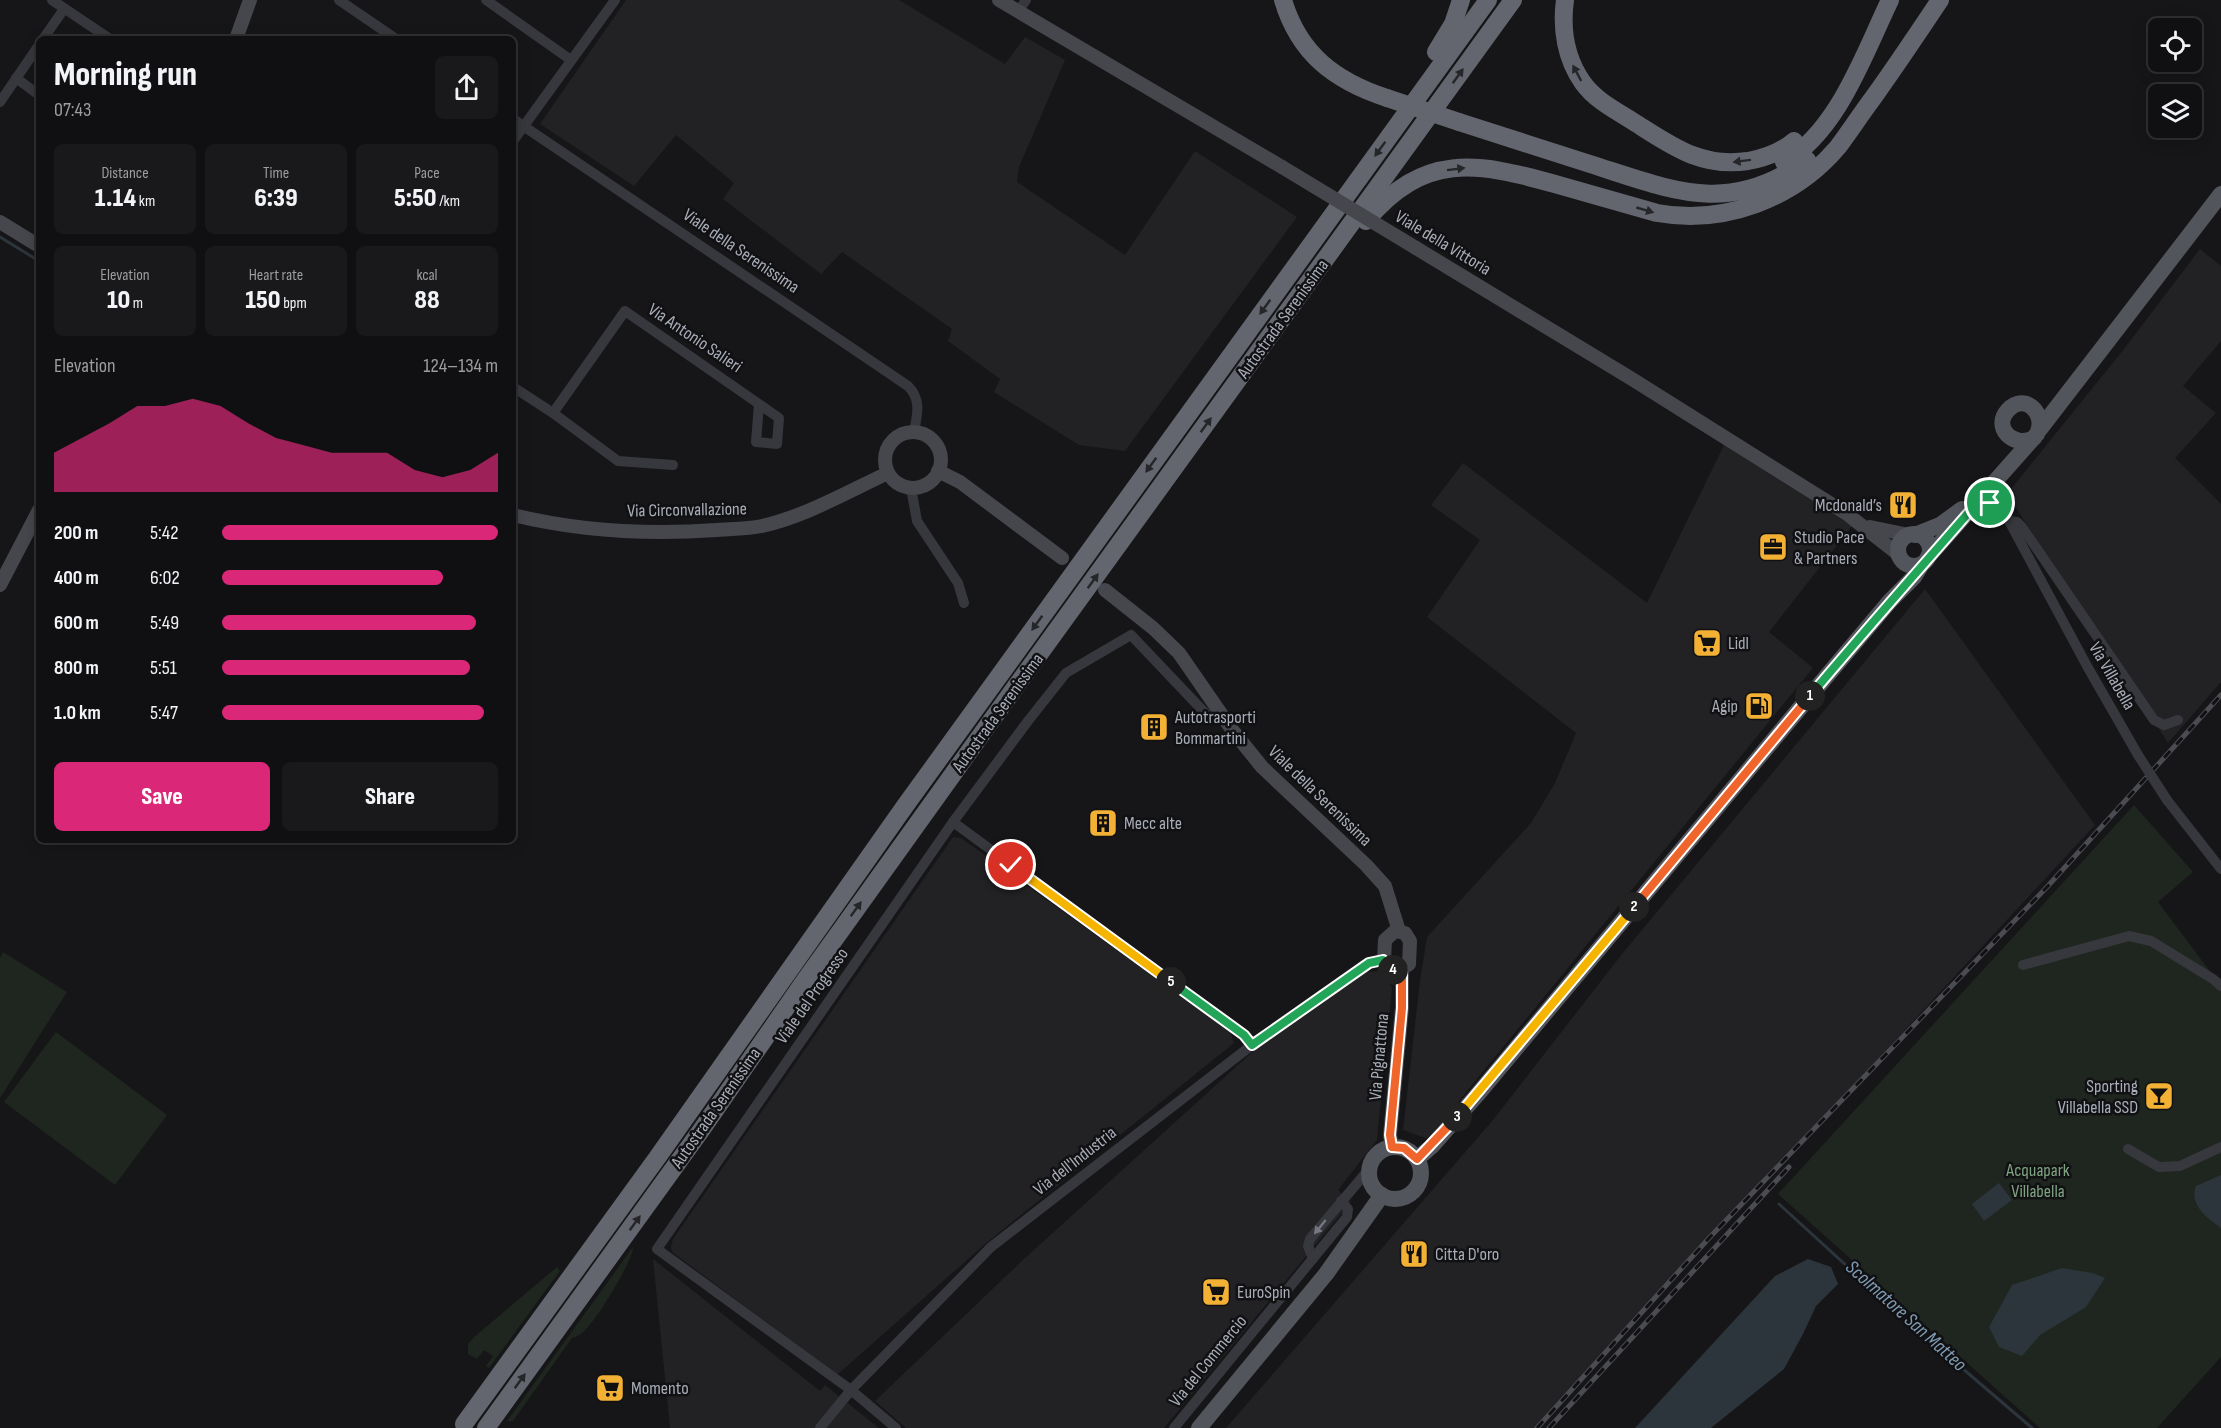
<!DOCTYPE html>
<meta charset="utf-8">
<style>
:root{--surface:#101012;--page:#19191b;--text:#f1f3f6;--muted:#9c9d9f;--line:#303032;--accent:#db2777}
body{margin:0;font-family:"Sofia Sans Condensed",sans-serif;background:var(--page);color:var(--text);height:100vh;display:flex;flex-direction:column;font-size:22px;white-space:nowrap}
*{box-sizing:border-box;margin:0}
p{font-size:20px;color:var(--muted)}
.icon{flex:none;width:33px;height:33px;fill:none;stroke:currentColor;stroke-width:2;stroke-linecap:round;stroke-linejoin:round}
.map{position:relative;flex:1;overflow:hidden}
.sheet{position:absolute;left:36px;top:36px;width:480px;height:807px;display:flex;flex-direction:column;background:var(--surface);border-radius:9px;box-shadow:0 3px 15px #0003,0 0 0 2px var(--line)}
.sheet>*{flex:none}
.buttons{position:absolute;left:2148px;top:18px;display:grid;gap:12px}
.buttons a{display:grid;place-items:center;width:54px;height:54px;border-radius:9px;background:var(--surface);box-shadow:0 3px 15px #0003,0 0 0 2px var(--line);font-size:30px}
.pin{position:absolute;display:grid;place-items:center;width:51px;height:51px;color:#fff;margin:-26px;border:3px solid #fff;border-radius:50%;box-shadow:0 2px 6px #0007}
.km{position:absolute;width:30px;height:30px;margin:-15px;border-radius:50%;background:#222;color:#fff;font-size:16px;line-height:30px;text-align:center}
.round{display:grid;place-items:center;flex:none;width:63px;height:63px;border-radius:9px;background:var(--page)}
.summary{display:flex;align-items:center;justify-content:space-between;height:102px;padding:0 18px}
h1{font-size:33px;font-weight:800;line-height:45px}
.figures{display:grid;grid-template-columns:repeat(3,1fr);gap:9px;height:102px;padding:6px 18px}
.figures div{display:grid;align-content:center;border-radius:9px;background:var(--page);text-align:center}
.figures b{font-size:26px;font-weight:800}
.figures small{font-size:16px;font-weight:400}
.figures p{font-size:16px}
.chart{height:168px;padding:12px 18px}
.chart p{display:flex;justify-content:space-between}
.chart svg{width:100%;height:108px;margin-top:6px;fill:var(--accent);opacity:.7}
.cta{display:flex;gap:12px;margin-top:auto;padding:12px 18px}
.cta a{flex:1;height:69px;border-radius:9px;background:var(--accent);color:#fff;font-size:24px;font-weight:800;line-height:69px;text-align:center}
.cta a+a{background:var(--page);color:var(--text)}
ul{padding:0 18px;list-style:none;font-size:20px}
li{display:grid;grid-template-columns:96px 72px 1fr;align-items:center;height:45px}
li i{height:15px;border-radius:8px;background:var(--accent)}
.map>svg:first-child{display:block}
.built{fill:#222225}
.green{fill:#1e261f}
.water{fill:#2c353c}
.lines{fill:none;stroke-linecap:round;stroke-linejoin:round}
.stream{stroke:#2c353c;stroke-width:3}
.street{stroke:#37383d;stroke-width:10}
.secondary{stroke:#45474d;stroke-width:14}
.primary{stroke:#53555c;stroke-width:16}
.highway{stroke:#63666e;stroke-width:18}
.rail-casing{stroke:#4a4c52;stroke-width:5}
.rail{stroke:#111113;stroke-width:3;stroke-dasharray:9;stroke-linecap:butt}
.street-bridge{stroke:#37383d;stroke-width:10}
.secondary-bridge{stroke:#45474d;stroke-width:14}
.highway-bridge{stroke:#63666e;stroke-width:18}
.oneway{fill:#26262a}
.oneway2{fill:#757881}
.split-1-casing{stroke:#fff;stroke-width:12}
.split-2-casing{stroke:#fff;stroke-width:12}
.split-3-casing{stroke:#fff;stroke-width:12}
.split-4-casing{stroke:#fff;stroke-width:12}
.split-5-casing{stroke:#fff;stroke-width:12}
.split-6-casing{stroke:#fff;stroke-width:12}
.split-1{stroke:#22a559;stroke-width:8}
.split-2{stroke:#f0652b;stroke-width:8}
.split-3{stroke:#f5b400;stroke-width:8}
.split-4{stroke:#f0652b;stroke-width:8}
.split-5{stroke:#22a559;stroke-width:8}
.split-6{stroke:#f5b400;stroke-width:8}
.labels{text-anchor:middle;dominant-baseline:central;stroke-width:5;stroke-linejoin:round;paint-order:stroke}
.street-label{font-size:18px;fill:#a8adb8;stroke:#111113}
.poi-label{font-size:18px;fill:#a8adb8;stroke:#111113;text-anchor:start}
.park-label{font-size:18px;fill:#7fa381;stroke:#111113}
.water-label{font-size:20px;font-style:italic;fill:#7f9bb3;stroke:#111113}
</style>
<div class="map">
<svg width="2221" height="1428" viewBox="0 0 2221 1428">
<rect width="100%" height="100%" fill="#161618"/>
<g class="built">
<path d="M626,0H899L1005,64L1025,37L1065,60L1019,167L1017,182L1125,255L1195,151L1297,217L1125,451L1079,445L994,392L1000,379L948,341L952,329L842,252L821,274L723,199L734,183L676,135L634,186L540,124Z"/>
<path d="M2200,249L2221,266V341L2183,386L2216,413L2175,458L2221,504V682L2168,743L2007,494L2124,349Z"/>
<path d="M1724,445L1852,526L1769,632L1813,668L1428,1139L1403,1130L1420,981L1427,937L1531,823L1555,783L1576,733L1427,617L1480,540L1431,505L1463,463L1647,603Z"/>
<path d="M1925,589L2095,825L1536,1428H1226L1493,1120L1622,954Z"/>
<path d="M953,837L961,838L1230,1032L1234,1043L985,1244L837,1375L672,1252L671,1246L673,1239Z"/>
<path d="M1380,971L1392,988L1377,1140L1338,1190L1351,1202L1164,1428H906L875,1401L1024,1259L1269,1037L1367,972Z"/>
<path d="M653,1259L820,1391L825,1385L879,1428H670Z"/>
</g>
<g class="green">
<path d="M2134,805L2193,872L2158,902L2221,986V1357L2157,1428H2040L1778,1194Z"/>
<path d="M3,952L67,992L0,1098V958Z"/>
<path d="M56,1032L167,1115L115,1185L4,1102Z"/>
<path d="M633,1247C633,1261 594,1325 581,1334C578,1336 575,1337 572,1338L513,1421H507Z"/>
<path d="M557,1267L560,1271L489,1368L486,1366L493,1356L484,1350L477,1359L468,1354V1344L474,1337Z"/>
</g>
<g class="water">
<path d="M2221,1175V1228C2207,1218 2189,1205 2196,1186Z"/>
<path d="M1999,1183L2012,1200L1984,1221L1972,1204Z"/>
<path d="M1808,1259L1831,1267L1838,1284L1816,1306L1803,1334L1784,1369L1711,1428H1635L1775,1276Z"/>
<path d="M2062,1268L2093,1273L2105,1278L2086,1307L2040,1335L2022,1356L1999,1347L1989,1327L2012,1285Z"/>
</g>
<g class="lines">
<g class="stream">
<path d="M0,237L39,261"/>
<path d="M1779,1204L1907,1321L2032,1428"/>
</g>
<g class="street">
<path d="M52,0L110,39"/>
<path d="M339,0L396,39"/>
<path d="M486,0L571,60"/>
<path d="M1018,12L1026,0"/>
<path d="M43,39L64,9"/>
<path d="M16,78L39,95"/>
<path d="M0,102L39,45"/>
<path d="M513,119L908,386C922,400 917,415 914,432"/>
<path d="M513,141L615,0"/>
<path d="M513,387L553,413L618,461L673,465"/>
<path d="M553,413L625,311L759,404L756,442L777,444L779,418L759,404"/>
<path d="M911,488L917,521L958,583L964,603"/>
<path d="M1983,496L2009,521L2087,666L2138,755"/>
<path d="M2009,521L2017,522L2022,527L2154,720L2164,725L2178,720"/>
<path d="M2167,800L2221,869"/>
<path d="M953,822L1244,1035L1252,1045"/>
<path d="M2023,965L2129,936L2151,941L2213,979L2221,986"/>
<path d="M2128,1149L2159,1167L2180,1166L2221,1147"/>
<path d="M1313,1259L1308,1246L1310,1239L1370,1168"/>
<path d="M820,1428L851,1390L991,1247L1252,1045L1369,963L1384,961"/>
<path d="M896,1428L851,1390L657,1249L953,822L1028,721L1066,673L1131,635L1207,715"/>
<path d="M1174,1428L1347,1217L1348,1209L1341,1201"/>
</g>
<g class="secondary">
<path d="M999,0L1282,167"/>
<path d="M236,39L250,0"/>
<path d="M0,222L39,246"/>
<path d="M1416,248L1632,379L1847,514L1898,554"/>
<circle cx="913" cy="460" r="28"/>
<path d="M938,471L960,482L1062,558"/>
<path d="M513,515C579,531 649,535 717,530C731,529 748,529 762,526C806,516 847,492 888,473"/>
<path d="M1870,527L1909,535"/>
<path d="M0,585L39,510"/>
<path d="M1105,590L1153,628L1179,653L1233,731L1262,767L1366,865L1385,886L1399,931"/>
<path d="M1395,931L1405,933L1410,941L1409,964L1398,971L1389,969L1384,961L1385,940Z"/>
<path d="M1392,1147L1390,1135L1402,1008V970"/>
</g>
<g class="primary">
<path d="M2040,429L2221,194"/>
<circle cx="1914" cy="550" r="16"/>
<path d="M1915,535L1940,525L1962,509"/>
<path d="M1928,557L2037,434C2047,414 2025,392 2008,410C1992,427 2013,449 2034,438"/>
<circle cx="1395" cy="1173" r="26"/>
<path d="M1417,1159L1432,1146L1477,1095L1815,690L1890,601L1914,577L1922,564"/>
<path d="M1199,1428L1326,1274L1382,1195"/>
</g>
<g class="highway">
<path d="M1283,0C1299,54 1335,81 1387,98"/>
<path d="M1565,0C1561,29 1566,59 1583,83C1596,101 1617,111 1634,122C1672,146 1701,168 1748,161C1765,158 1781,152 1794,141"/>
<path d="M1436,52L1453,24L1461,0"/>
<path d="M1459,122C1502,136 1546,150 1590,164C1672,190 1729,217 1807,160"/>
<path d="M1784,162C1838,131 1864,54 1890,0"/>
<path d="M1366,221C1424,152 1476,162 1555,184C1589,194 1623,203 1657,213C1724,225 1794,199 1838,147C1850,131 1861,114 1873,98C1896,66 1918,33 1940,0"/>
<path d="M464,1424L657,1158L905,806L1488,0"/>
<path d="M486,1428L702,1129L806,979L1014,689L1513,0"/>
</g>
<g class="rail-casing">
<g id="rail">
<path d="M1537,1428L1710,1237L2047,887L2221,695"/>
<path d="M1549,1428L1789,1167"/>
</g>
</g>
<use href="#rail" class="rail"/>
<path class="street-bridge" d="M2138,755L2167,800"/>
<path class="secondary-bridge" d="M1282,167L1416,248"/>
<path class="highway-bridge" d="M1387,98L1459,122"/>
</g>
<defs><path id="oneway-solid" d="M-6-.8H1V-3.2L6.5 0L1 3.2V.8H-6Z" transform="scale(1.5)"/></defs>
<g class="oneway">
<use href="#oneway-solid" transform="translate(1577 73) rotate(-118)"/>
<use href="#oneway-solid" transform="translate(1458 76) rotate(-54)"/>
<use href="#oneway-solid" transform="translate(1380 149) rotate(126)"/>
<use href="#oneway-solid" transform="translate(1742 161) rotate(173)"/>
<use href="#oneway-solid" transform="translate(1456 169) rotate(-7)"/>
<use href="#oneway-solid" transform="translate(1645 210) rotate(16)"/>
<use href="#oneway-solid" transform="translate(1265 307) rotate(126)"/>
<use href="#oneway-solid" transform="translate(1206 425) rotate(-54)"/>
<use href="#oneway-solid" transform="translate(1151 465) rotate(126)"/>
<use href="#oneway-solid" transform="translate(1093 581) rotate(-54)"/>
<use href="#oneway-solid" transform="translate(1037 623) rotate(126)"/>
<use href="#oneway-solid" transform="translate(856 909) rotate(-54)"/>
<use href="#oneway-solid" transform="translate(635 1223) rotate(-54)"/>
<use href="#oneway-solid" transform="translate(520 1381) rotate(-54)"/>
</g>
<use class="oneway2" href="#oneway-solid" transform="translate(1320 1227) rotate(129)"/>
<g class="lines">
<g class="split-1-casing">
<path id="split-1" d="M1810,696C1867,628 1925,563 1983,496L1990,503"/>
</g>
<g class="split-2-casing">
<path id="split-2" d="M1634,907L1810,696"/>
</g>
<g class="split-3-casing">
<path id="split-3" d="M1457,1117L1634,907"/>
</g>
<g class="split-4-casing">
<path id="split-4" d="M1393,970H1402V1008L1390,1135L1392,1147L1404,1148L1417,1159L1457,1117"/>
</g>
<g class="split-5-casing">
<path id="split-5" d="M1171,982L1244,1035L1252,1045L1369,963L1383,960L1385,965L1393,970"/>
</g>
<g class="split-6-casing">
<path id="split-6" d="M1011,865L1171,982"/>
</g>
<use href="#split-1" class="split-1"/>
<use href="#split-2" class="split-2"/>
<use href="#split-3" class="split-3"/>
<use href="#split-4" class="split-4"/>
<use href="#split-5" class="split-5"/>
<use href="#split-6" class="split-6"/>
</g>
<defs>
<g id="restaurant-square" transform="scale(1.5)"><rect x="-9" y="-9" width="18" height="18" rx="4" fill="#f2b134" stroke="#111113"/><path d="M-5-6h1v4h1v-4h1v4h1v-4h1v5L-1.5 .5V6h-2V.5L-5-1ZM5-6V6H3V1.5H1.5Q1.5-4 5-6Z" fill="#111"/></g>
<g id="office-square" transform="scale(1.5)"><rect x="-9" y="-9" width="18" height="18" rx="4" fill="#f2b134" stroke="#111113"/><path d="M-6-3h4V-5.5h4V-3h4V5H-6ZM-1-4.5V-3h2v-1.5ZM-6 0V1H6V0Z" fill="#111"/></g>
<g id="supermarket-square" transform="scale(1.5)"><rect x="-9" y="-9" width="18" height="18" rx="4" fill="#f2b134" stroke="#111113"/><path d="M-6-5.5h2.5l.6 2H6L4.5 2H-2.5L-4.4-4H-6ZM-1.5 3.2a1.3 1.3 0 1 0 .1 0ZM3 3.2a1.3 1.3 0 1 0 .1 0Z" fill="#111"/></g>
<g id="fuel-square" transform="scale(1.5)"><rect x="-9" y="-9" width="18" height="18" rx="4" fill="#f2b134" stroke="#111113"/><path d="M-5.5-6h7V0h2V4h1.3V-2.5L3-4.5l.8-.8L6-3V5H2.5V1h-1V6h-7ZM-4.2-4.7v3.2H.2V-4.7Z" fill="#111"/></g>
<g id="building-square" transform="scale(1.5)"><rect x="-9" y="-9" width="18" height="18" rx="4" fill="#f2b134" stroke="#111113"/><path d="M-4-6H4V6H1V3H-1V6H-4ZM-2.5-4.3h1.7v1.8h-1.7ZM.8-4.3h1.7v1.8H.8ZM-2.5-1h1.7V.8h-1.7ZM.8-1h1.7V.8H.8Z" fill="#111"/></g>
<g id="bar-square" transform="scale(1.5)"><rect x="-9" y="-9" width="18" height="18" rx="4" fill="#f2b134" stroke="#111113"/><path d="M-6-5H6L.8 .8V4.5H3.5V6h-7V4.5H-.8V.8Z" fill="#111"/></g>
</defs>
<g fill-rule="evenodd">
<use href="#restaurant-square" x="1903" y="505"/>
<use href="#office-square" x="1773" y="547"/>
<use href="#supermarket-square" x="1707" y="643"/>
<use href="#fuel-square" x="1759" y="706"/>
<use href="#building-square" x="1154" y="727"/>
<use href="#building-square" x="1103" y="823"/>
<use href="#bar-square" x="2159" y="1096"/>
<use href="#restaurant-square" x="1414" y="1254"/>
<use href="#supermarket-square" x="1216" y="1292"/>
<use href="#supermarket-square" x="610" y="1388"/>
</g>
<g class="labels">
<g class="street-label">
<text transform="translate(1443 243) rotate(31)">Viale della Vittoria</text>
<text transform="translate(741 251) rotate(34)">Viale della Serenissima</text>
<text transform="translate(1283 319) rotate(-54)">Autostrada Serenissima</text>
<text transform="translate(695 338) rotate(34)">Via Antonio Salieri</text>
<text transform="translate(687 510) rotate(-1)">Via Circonvallazione</text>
<text transform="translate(2112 676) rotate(60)">Via Villabella</text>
<text transform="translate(998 713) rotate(-54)">Autostrada Serenissima</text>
<text transform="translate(1320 796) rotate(44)">Viale della Serenissima</text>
<text transform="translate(812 996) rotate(-55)">Viale del Progresso</text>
<text transform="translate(1379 1057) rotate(-85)">Via Pignattona</text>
<text transform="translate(716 1108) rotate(-55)">Autostrada Serenissima</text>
<text transform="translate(1075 1161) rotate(-38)">Via dell'Industria</text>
<text transform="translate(1208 1361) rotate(-51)">Via del Commercio</text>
</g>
<g class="poi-label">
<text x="1882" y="505" text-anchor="end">Mcdonald’s</text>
<text x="1794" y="537">Studio Pace<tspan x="1794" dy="21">&amp; Partners</tspan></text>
<text x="1728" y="643">Lidl</text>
<text x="1738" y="706" text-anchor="end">Agip</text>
<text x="1175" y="717">Autotrasporti<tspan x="1175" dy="21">Bommartini</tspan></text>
<text x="1124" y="823">Mecc alte</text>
<text x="2138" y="1086" text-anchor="end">Sporting<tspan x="2138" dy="21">Villabella SSD</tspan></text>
<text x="1435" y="1254">Citta D'oro</text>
<text x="1237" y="1292">EuroSpin</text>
<text x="631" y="1388">Momento</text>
</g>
<g class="park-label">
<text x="2038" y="1170">Acquapark<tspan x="2038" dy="21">Villabella</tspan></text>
</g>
<g class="water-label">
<text transform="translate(1906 1316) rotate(42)">Scolmatore San Matteo</text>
</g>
</g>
</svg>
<div class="buttons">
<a><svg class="icon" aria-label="locate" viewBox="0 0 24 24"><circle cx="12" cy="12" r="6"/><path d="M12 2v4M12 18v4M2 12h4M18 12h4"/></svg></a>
<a><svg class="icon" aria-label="layers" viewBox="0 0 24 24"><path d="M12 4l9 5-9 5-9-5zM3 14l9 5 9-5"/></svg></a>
</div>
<div class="pin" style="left:1990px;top:503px;background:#1e9e55"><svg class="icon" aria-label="arrive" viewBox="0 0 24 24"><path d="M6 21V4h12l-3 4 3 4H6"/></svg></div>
<div class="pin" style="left:1011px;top:865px;background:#d93025"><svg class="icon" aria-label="check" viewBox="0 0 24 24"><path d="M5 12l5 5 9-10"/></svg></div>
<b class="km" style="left:1810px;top:696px">1</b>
<b class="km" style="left:1634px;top:907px">2</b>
<b class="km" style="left:1457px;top:1117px">3</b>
<b class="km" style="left:1393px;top:970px">4</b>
<b class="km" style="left:1171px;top:982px">5</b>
<section class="sheet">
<div class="summary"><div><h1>Morning run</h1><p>07:43</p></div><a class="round"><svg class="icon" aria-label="share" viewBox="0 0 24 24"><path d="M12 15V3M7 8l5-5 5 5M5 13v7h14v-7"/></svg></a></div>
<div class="figures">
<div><p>Distance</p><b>1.14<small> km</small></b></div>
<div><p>Time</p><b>6:39</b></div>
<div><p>Pace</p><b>5:50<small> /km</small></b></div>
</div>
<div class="figures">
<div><p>Elevation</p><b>10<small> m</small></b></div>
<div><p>Heart rate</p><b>150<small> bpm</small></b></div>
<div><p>kcal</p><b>88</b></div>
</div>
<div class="chart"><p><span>Elevation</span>124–134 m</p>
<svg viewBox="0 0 160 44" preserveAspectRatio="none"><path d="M0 44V28L10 22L20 16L30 9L40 9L50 6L60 9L70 16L80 22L90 25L100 28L110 28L120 28L130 35L140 38L150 35L160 28V44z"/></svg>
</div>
<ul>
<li><b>200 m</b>5:42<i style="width:100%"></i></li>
<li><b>400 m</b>6:02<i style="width:80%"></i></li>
<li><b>600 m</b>5:49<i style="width:92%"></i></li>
<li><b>800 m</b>5:51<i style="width:90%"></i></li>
<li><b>1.0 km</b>5:47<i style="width:95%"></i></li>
</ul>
<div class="cta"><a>Save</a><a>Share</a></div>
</section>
</div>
